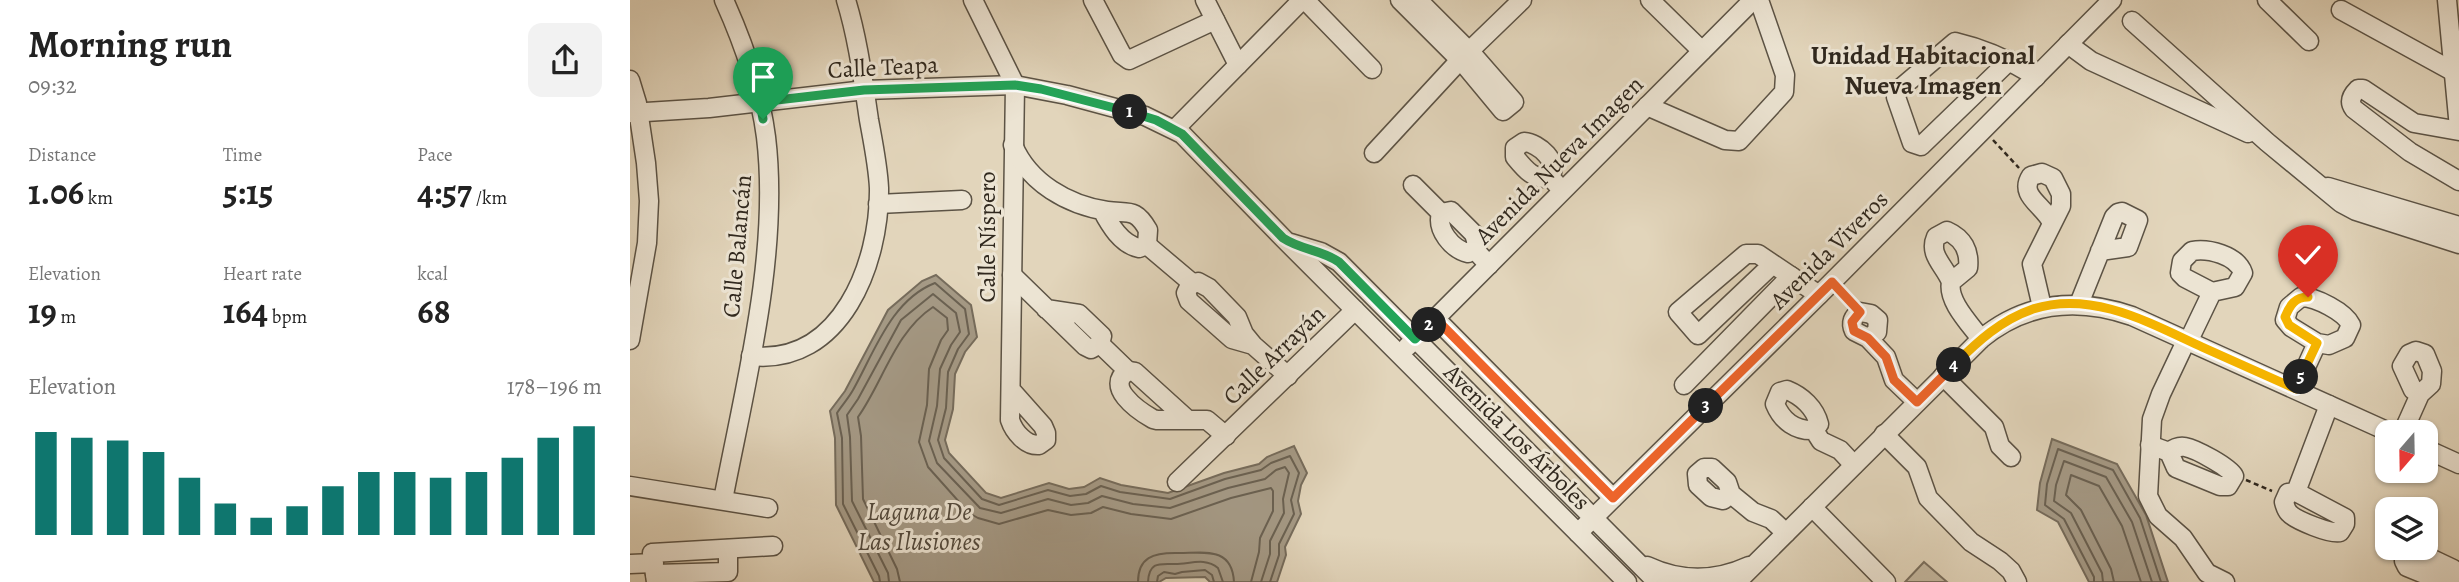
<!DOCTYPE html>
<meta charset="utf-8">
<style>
:root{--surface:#fff;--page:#f2f2f2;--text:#222;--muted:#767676;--accent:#0f766e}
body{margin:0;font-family:Alegreya,serif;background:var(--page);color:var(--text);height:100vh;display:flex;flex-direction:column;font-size:26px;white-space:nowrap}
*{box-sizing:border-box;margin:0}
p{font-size:23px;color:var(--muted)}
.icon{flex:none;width:38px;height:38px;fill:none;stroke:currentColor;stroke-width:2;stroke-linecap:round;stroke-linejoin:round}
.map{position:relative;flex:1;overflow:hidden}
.panel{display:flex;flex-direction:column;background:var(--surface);width:630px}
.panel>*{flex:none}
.needle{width:46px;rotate:200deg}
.tools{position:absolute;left:1745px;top:420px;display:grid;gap:14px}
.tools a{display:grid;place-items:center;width:63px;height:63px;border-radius:14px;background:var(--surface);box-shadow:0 2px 5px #0004;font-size:35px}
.pin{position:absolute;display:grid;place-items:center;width:60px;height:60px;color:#fff;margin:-72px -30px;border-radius:50% 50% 50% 0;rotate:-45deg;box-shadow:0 0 7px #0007}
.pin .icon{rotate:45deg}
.km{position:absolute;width:35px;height:35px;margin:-18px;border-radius:50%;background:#222;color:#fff;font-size:19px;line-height:35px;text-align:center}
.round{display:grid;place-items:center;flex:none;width:74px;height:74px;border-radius:14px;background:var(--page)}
.summary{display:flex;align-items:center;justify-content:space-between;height:119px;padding:0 28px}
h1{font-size:38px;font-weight:700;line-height:52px}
.stats{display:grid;grid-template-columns:repeat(3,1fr);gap:10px;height:119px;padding:7px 28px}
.stats div{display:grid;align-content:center}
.stats b{font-size:35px;font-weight:700}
.stats small{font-size:19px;font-weight:400}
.stats p{font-size:19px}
.chart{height:196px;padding:14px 28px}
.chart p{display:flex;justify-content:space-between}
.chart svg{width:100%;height:126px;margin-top:7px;stroke:var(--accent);stroke-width:6}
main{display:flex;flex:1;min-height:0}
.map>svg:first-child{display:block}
.green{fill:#c4b8a0;stroke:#7a705f;stroke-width:2}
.water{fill:#a59a86;stroke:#766c5c;stroke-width:2}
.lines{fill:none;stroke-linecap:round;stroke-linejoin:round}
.shore{stroke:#6a6152;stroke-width:2}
.minor-casing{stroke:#5c5345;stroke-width:21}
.path{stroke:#30281e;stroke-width:2.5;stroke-dasharray:5 3.5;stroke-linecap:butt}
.minor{stroke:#ece4d3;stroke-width:18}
.split-1-casing{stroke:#fff;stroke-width:14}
.split-2-casing{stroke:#fff;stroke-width:14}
.split-3-casing{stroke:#fff;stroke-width:14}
.split-4-casing{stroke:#fff;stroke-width:14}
.split-5-casing{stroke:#fff;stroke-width:14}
.split-6-casing{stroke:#fff;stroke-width:14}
.split-1{stroke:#22a559;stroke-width:9}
.split-2{stroke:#22a559;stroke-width:9}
.split-3{stroke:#f0652b;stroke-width:9}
.split-4{stroke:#f0652b;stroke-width:9}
.split-5{stroke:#f5b400;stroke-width:9}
.split-6{stroke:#f5b400;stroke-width:9}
.labels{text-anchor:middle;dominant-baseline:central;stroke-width:6;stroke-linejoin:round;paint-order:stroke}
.street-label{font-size:24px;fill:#30281e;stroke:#ece4d3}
.neighbourhood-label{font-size:26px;font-weight:bold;fill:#30281e;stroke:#ece4d3}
.water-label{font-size:26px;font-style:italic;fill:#534a3d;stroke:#ece4d3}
</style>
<main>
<section class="panel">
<div class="summary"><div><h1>Morning run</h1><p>09:32</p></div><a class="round"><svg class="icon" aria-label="share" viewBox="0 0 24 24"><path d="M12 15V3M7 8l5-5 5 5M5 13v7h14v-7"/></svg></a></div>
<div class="stats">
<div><p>Distance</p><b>1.06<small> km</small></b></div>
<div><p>Time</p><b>5:15</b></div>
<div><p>Pace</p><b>4:57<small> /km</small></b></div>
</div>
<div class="stats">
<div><p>Elevation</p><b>19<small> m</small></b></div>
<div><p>Heart rate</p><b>164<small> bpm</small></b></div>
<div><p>kcal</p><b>68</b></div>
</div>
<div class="chart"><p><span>Elevation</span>178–196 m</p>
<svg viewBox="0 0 160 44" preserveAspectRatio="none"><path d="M5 44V8M15 44V10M25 44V11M35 44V15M45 44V24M55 44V33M65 44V38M75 44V34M85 44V27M95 44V22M105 44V22M115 44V24M125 44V22M135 44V17M145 44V10M155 44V6"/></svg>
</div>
</section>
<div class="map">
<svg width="1829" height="582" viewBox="0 0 1829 582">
<rect width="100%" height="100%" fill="#e2d5bb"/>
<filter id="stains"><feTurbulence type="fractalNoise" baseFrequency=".00286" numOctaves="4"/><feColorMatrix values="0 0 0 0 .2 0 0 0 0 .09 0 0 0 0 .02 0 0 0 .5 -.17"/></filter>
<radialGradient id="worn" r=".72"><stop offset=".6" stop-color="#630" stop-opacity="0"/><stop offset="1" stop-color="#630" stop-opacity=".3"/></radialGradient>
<path class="green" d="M1294,562L1317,582H1275Z"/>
<g class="water">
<path d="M306,275L341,305L347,337L335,352L325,374L323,409L315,440L319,453L356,493L371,498L419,483L439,489L454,487L470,478L491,485L538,493L594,473L629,464L637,457L664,446L677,473L671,485L668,501L671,514L655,547L656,555L647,582H580L575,577L536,578L529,582H244L206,505L205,438L200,411L215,391L258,310L292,281Z"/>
<path d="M1422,439L1487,464L1516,515L1538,582H1459L1428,522L1407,510L1410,483Z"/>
</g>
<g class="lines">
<g class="shore">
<path d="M250,582L249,576L213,504L212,438L207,413C212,405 218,399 223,390C244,353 261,300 305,283L335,309L339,334L328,349L318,372L316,408L308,440L314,458L352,499L369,505L418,490L440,496L456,494L471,486L490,492L540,499L595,479L631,470L641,463L660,456L669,473L661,500L664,514L649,544V555L640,582"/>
<path d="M259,582L258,573L222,501L220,437L217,415L228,399L271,320L303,294L326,313L330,332L321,345L310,369L307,406L299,441L307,463L350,508L371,513L418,499L441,505L458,503L472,496L503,504L540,508L598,488L635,479L646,470L655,467L659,473L653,499L654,513L640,541V554L631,582"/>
<path d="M270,582L267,569L233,499L231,436L228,417C253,382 265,332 303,307L317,318L318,330L311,340L299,369L297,405L289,442L298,467L339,513L348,518L369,524L418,510L441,515L461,513L473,507L501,514L541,519L601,498L641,488L643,491V511L630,538L629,552L621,582"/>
<path d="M508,582C508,557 524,553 545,553C570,554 602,544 604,582"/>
<path d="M518,582C519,561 530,564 545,564C560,564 575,557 588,568L593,582"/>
<path d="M527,582L528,576L534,572L545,574L552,572L575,570L582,575L584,582"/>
<path d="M1464,582V577L1434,519L1415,505L1417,484L1428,449L1483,470L1510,518L1531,582"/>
<path d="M1473,582L1472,573L1441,513L1424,501L1426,485L1434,461L1476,477L1502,522L1522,582"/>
<path d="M1484,582L1481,569L1451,510L1436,495L1441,475L1469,486L1492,526L1511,582"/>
</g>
<g class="minor-casing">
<g id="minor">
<path d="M343,0L385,85L380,420C384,432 396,446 409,445L416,440V433L413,426L381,390"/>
<path d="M463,0L492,55L499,60L585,20"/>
<path d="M575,0L608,65"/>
<path d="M675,0L742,69"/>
<path d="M770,0L834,64L873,111L884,102L843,55L788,0"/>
<path d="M1020,0L1072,51"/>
<path d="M1637,0L1679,41"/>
<path d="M1817,0L1829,128"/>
<path d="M1711,10L1824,72"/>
<path d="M1502,21L1637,142L1711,203L1726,211L1829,244"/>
<path d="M1438,44L1461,61L1618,133"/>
<path d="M1380,60L1291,146L1282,143L1266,97V92L1325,42C1355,49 1380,60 1406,77"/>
<path d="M0,80L7,103L16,163L19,201L17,243L0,340"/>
<path d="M1017,106L1095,140L1109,141L1154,92L1155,75L1129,0"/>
<path d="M0,113L79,108L235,90L385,85L437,95L515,116L552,134L653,238L997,582"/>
<path d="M545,129L672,0"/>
<path d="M1829,131L1784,123L1733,89H1728C1722,95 1718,101 1724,109L1780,152L1829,181"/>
<path d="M383,145C399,183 438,205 477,211C498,214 505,207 518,230L517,245L509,248C491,244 480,225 472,210"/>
<path d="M744,153L830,60L892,0"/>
<path d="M920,177C930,162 909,143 894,142L885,148V157C894,168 905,182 920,177L932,190"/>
<path d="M783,185L811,213C806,230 822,249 838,253L844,249L859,265"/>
<path d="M1698,187L1829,226"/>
<path d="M248,204L332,200"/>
<path d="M811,213L821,211L844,234L847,244L844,249"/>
<path d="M661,243L691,252L709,262L1027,582"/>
<path d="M517,245L562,283"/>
<path d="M1143,264L1068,335L1048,312L1116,254H1128L1189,295"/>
<path d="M382,275L455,346L461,349L470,344L472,336L449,314L416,309"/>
<path d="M1321,282C1315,266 1298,255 1306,237L1317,231C1333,238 1340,251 1338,268L1321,282C1317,301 1340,324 1351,339"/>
<path d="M1449,304L1484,217L1488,213L1492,212L1508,220L1498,247L1470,251"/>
<path d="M1412,307L1402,264L1431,206V194L1423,178L1412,173L1401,176C1388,196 1414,205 1422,223"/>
<path d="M806,319L983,498"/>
<path d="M1238,338L1247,332L1248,320L1241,314L1230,312C1223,316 1220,323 1224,331L1238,338L1256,357L1264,380L1287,402"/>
<path d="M1557,339L1531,394L1522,419L1518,496L1528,516L1553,538L1577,573L1595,582"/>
<path d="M1559,340L1582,292L1605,287L1613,273C1607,255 1578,248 1562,251L1552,261L1550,273L1555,278L1582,292"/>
<path d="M470,344L498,371"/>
<path d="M623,345L602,339L559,301L556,293L560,285L568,282L579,288L607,317L614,334L623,345L658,376"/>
<path d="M777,347L1123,0"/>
<path d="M121,356C211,366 250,263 249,188C248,166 243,142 239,120C233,80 228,39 216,0"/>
<path d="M1313,376L1364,427L1370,446L1381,457"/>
<path d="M1054,385L1161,276"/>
<path d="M1666,389L1687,343L1699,345L1715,338L1721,325C1715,312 1686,297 1671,297L1659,307L1655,320L1661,327L1687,343"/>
<path d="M558,420L505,372L498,371C474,386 507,410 523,419L527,420H577L596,436"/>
<path d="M1184,430C1166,431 1152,421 1145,404L1150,392L1157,390C1172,396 1185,408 1189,424L1184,430L1191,441L1210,450L1224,465"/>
<path d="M1773,432L1790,394L1801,384L1802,371L1795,354L1786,351L1779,354L1772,366L1783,390L1790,394"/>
<path d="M1254,434L1287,467L1298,498L1341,542L1370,561L1381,571L1387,582"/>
<path d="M1520,445L1539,452L1546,468L1590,486H1598L1604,476C1599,467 1566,449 1555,447C1549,446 1544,448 1539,452"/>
<path d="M1796,449L1829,464"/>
<path d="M547,482L725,310"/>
<path d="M0,486L138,508"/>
<path d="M1666,492L1715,518V524L1710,532C1702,535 1665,520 1659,513C1656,510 1655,506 1654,502L1658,493L1666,492L1699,405"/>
<path d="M1101,494L1093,500L1081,497L1068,485L1067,474L1074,468H1082L1097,482L1101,494L1123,512L1141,519L1156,533"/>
<path d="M93,500C115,385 150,253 136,137C130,90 113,42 94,0"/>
<path d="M1182,507L1256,582"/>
<path d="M948,533L1201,283L1482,0"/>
<path d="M0,564L24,563"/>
<path d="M1017,566C1051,582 1084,582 1119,566"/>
<path d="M25,574L98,572V549"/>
<path d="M26,582L22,553L143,546"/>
<path d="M1107,582L1351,339C1396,302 1447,297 1502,316L1759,432"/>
<path d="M1814,582L1777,567L1774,561L1775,556L1782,550L1785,551L1823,569L1824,576L1829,578"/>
</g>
</g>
<g class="path">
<path d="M1363,140L1389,168"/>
<path d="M1211,292L1221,302"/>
<path d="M1616,480L1642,491"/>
</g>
<use href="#minor" class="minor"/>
</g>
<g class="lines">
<g class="split-1-casing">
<path id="split-1" d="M133,119L130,102L234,90L385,85L411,89L500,112"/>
</g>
<g class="split-2-casing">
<path id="split-2" d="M500,112L526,120L552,134L653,238C671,250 692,250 709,262L785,339L799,325"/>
</g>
<g class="split-3-casing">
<path id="split-3" d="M799,325L806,319L983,498L1076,406"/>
</g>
<g class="split-4-casing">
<path id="split-4" d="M1076,406L1202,282L1230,312L1222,322L1224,331L1238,338L1256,357L1264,380L1287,402L1324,365"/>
</g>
<g class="split-5-casing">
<path id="split-5" d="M1324,365C1348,341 1371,320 1403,309C1462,290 1520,323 1572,347C1603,361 1635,375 1666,389L1671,377"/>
</g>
<g class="split-6-casing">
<path id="split-6" d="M1671,377L1687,343L1659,325L1655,317C1660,305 1665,297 1678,297"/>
</g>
<use href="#split-1" class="split-1"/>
<use href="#split-2" class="split-2"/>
<use href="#split-3" class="split-3"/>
<use href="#split-4" class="split-4"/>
<use href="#split-5" class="split-5"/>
<use href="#split-6" class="split-6"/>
</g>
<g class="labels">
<g class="street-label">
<text transform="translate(253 67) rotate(-3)">Calle Teapa</text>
<text transform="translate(929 160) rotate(-45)">Avenida Nueva Imagen</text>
<text transform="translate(357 237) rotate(-90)">Calle Níspero</text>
<text transform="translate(107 246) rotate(-85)">Calle Balancán</text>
<text transform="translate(1199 250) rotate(-45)">Avenida Viveros</text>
<text transform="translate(644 355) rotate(-44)">Calle Arrayán</text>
<text transform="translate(887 437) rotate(45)">Avenida Los Árboles</text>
</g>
<g class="neighbourhood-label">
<text x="1293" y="55">Unidad Habitacional<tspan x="1293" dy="30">Nueva Imagen</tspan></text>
</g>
<g class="water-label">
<text x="289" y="511">Laguna De<tspan x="289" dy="30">Las Ilusiones</tspan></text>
</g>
</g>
<rect width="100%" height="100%" filter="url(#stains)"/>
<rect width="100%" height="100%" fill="url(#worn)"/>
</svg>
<div class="tools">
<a><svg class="needle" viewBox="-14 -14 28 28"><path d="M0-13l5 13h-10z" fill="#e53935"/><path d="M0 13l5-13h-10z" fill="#767676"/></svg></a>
<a><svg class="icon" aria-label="layers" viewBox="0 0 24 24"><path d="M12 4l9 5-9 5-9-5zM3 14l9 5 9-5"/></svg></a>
</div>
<div class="pin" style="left:133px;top:119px;background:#1e9e55"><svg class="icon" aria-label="arrive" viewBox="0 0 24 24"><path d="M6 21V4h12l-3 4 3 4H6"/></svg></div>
<div class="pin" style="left:1678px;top:297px;background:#d93025"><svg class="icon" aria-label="check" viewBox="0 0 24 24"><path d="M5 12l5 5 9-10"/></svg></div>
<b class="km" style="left:500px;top:112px">1</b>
<b class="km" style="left:799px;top:325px">2</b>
<b class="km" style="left:1076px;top:406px">3</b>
<b class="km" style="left:1324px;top:365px">4</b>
<b class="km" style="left:1671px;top:377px">5</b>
</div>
</main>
